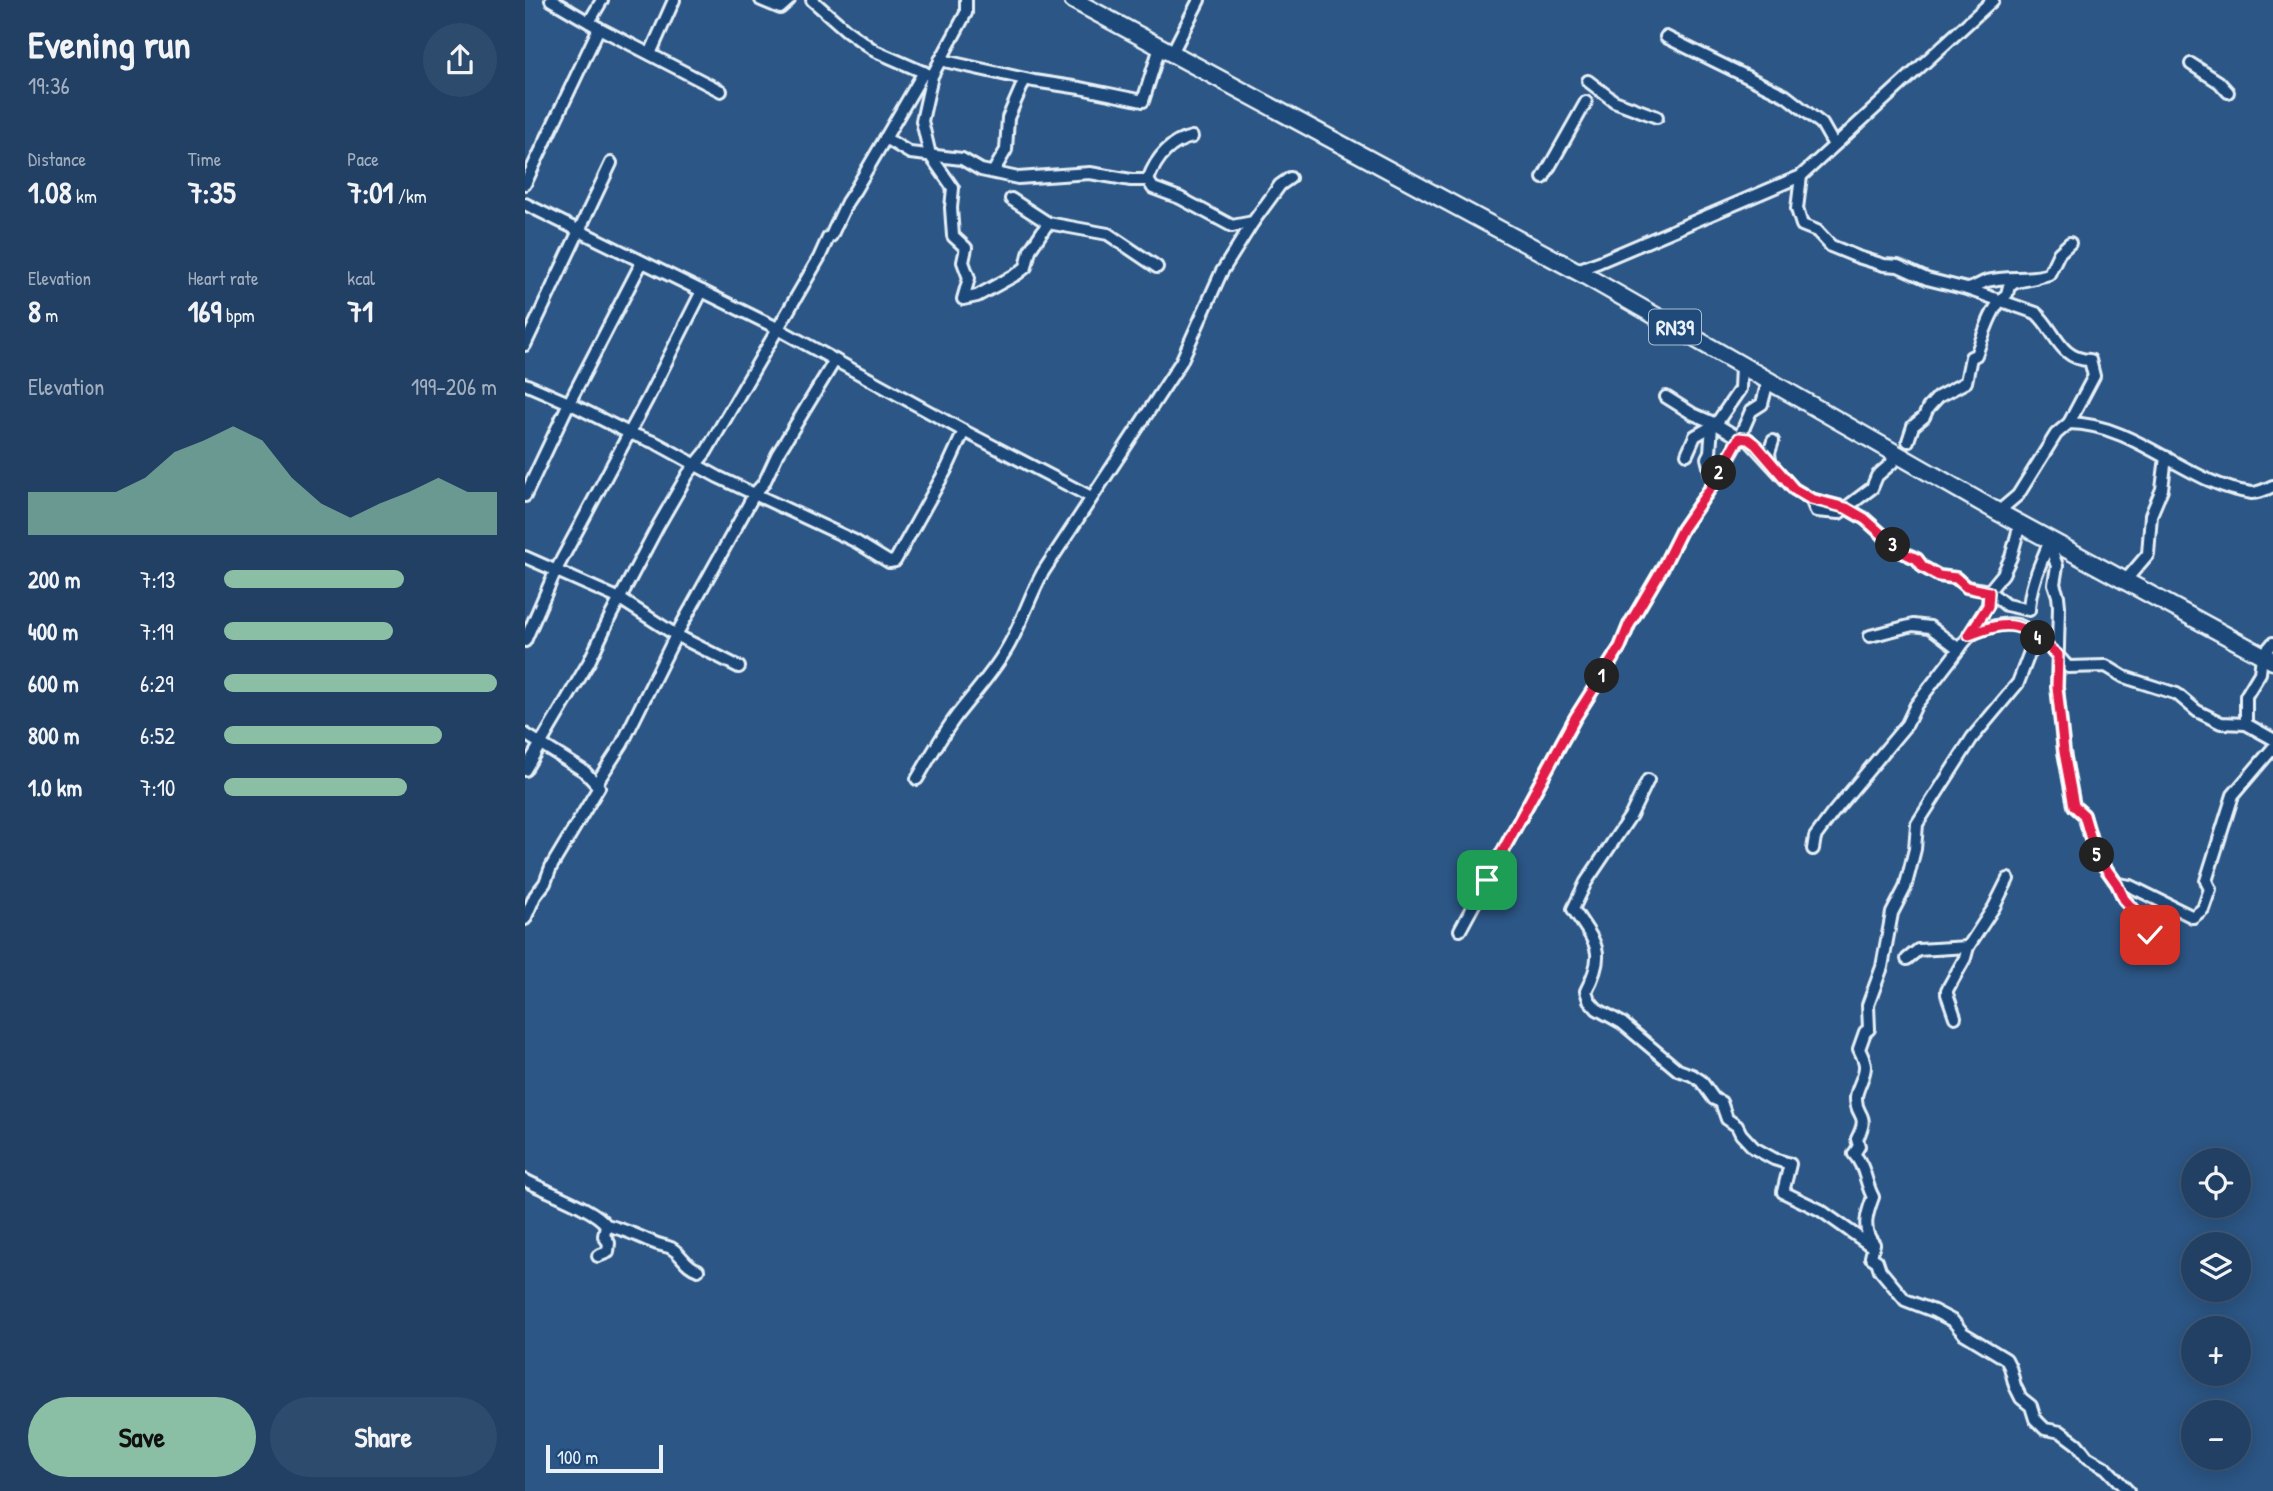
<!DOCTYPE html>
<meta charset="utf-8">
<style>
:root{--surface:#214064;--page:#2d4b6d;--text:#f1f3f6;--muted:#a2afbf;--line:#3e5978;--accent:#8abfa5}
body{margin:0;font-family:"Patrick Hand",sans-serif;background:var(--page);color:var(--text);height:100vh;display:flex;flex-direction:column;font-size:26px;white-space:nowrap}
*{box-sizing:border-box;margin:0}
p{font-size:23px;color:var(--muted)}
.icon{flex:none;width:38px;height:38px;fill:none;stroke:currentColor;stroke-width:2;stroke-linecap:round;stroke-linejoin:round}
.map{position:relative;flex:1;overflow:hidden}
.details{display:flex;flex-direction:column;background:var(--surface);width:525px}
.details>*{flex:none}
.fabs{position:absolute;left:1656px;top:1148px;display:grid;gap:14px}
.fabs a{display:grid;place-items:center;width:70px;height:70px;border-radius:50%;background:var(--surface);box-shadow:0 4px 18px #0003,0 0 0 2px var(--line);font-size:35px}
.scale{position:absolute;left:21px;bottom:18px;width:117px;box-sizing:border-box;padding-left:7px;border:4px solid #e8f1f8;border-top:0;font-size:19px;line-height:24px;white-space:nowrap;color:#e8f1f8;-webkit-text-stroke:5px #1f4a7a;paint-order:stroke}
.pin{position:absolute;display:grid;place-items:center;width:60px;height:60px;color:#fff;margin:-30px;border-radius:14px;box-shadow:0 4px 10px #0006}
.km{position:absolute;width:35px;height:35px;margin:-18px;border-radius:50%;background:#222;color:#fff;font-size:19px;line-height:35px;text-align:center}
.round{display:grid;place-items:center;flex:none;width:74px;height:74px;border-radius:37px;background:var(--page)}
.overview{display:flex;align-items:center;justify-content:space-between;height:119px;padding:0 28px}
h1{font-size:38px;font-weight:800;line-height:52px}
.metrics{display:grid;grid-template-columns:repeat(3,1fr);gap:10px;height:119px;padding:7px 28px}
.metrics div{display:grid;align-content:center}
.metrics b{font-size:30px;font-weight:800}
.metrics small{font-size:19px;font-weight:400}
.metrics p{font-size:19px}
.chart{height:196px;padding:14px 28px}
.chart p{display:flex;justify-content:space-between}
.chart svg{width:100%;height:126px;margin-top:7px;fill:var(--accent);opacity:.7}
.cta{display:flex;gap:14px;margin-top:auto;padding:14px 28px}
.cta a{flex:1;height:80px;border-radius:42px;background:var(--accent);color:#111;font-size:28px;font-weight:800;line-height:80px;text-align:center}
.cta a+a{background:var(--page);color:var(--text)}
ul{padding:0 28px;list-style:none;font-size:23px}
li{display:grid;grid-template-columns:112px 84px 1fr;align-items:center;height:52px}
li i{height:18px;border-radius:9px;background:var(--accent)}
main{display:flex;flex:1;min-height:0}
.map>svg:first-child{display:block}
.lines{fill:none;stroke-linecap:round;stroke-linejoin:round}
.minor-casing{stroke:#e8f1f8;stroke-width:16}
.highway-casing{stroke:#e8f1f8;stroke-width:21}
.minor{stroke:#1f4a7a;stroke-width:10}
.highway{stroke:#1f4a7a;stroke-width:16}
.route-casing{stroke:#fff;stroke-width:14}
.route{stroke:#e11d48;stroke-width:9}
.labels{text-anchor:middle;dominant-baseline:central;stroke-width:5;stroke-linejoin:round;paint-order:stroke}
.shield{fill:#1f4a7a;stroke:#acbfd2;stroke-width:2}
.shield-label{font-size:21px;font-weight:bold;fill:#e8f1f8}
</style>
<main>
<section class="details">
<div class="overview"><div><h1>Evening run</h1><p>19:36</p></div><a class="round"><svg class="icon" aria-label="share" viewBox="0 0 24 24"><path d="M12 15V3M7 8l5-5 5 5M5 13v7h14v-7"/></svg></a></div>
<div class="metrics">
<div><p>Distance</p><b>1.08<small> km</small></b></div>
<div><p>Time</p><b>7:35</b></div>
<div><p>Pace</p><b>7:01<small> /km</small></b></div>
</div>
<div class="metrics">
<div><p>Elevation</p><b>8<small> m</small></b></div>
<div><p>Heart rate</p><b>169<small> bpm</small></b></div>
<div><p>kcal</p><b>71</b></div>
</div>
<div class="chart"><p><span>Elevation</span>199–206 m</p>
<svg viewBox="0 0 160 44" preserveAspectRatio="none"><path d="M0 44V29L10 29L20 29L30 29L40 24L50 15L60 11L70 6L80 11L90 24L100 33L110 38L120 33L130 29L140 24L150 29L160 29V44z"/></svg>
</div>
<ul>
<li><b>200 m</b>7:13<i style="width:66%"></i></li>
<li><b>400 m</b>7:19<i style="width:62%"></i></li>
<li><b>600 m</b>6:29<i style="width:100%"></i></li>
<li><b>800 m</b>6:52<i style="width:80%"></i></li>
<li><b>1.0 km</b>7:10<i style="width:67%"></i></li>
</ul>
<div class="cta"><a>Save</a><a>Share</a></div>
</section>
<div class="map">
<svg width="1748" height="1491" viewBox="0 0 1748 1491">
<rect width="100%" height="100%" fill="#2c5685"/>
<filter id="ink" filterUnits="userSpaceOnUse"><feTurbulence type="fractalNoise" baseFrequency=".0143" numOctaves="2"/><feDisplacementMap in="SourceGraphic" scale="14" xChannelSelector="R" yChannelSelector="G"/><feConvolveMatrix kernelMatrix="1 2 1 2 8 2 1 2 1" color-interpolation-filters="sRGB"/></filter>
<g filter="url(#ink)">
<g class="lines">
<g class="minor-casing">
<g id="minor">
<path d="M26,0L74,28L196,91"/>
<path d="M236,0L255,8L264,0"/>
<path d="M287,0L321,30L350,51L405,75"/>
<path d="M441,0V13L407,76L397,121L405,155L428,188L426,208L428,236L441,248L438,262L444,278L438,299L452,296L492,274L501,267L505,250L523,223"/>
<path d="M64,22L77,0"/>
<path d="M1141,37L1261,96L1297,124L1309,145"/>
<path d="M647,53L674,0"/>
<path d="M125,54L149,0"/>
<path d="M415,60L509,81L555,88L618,101L635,47"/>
<path d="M1666,64L1694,82L1703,92"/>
<path d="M1063,81L1089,101L1132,117"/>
<path d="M360,138L385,153L437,159L456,170L493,178L565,173L606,180H623L628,188L655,198L707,226L728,222L755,185L765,178"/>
<path d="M468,172L481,150L483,118L500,79"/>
<path d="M1276,176L1272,209L1277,225L1292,231L1306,246L1333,257L1359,265L1373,266L1402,279L1442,289L1511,313C1530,329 1534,360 1565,360L1569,376L1544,423L1531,434L1493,495L1473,512"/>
<path d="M1018,178L1061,102"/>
<path d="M623,180C631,158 644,142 667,137"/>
<path d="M0,184L74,28"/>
<path d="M486,199L523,223L583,234L632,267"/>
<path d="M0,204L246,325L439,431"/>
<path d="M1049,271L1074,262L1276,176L1468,0"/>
<path d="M1442,289C1450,288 1455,283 1462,281C1483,275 1504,281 1524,274L1534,253L1545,243"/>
<path d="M0,345L86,163"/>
<path d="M0,384L44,403L104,433L131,443L193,477L330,541L364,562L370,561L422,468L439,431L566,497"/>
<path d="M1141,397L1168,414L1191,424L1214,438L1223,439L1269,489L1286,499L1321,508L1340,519L1377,552L1392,559L1398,567L1414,576L1431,578L1441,587L1464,591L1481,605L1504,610C1505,585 1515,565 1524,543"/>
<path d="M1544,423C1612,424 1663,485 1727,493C1734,493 1742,489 1748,486"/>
<path d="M1187,426L1185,452L1182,458L1186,474L1191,480"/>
<path d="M1383,441L1388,426L1399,417L1403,408L1413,397L1441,382L1446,357L1451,355C1458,336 1467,305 1482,294L1484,286L1491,282L1510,278"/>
<path d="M1162,454L1170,436L1191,424L1215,389L1216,366"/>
<path d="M1245,461L1244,453L1248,441"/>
<path d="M0,496L44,403L117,262"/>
<path d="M1286,499L1291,511L1314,513L1347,488L1352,476L1367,463L1368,452"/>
<path d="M1524,543L1532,566L1529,584L1533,596L1534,606L1532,687L1539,752L1549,806L1559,815L1570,853L1592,884L1599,899L1608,909L1610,918L1625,935"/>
<path d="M0,557L95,599L151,635L214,667"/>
<path d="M1600,581L1623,554L1626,515L1637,489L1641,457"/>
<path d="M1444,635L1463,605L1464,591L1478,574L1486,557L1495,524"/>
<path d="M1345,636L1388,625L1405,627L1434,649C1444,635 1448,632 1464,628C1473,625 1483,623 1492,625C1511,631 1530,652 1543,667L1581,666L1599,677L1652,694L1672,711L1696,723L1721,724V696L1735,673L1737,656L1748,643"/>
<path d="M1511,636L1493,683L1447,738L1392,824L1390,849L1385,869L1380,888L1367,913L1357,967L1343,1005L1344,1029L1340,1032L1334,1049C1336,1053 1340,1061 1340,1065C1341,1075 1332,1087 1331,1097C1330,1118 1346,1112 1332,1139L1334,1146L1329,1154C1341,1167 1340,1183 1348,1197C1342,1213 1336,1230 1349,1244L1346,1257L1352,1261L1355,1270L1380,1300L1409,1311L1428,1321L1438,1333L1481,1359L1485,1367L1490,1386L1496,1398L1506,1406L1510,1419L1520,1429L1536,1432L1552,1444L1562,1457L1581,1468L1603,1491"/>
<path d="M0,641L30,572L123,398L177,291"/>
<path d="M1721,724L1748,739"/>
<path d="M0,734L59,771L74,787L26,867L20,883L10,896L0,919"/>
<path d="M0,770L64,662L86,615L133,526L163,474L181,452L294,258L303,238L306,236L322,202L330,190L399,72"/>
<path d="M392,779C405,757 417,735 432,715C449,693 467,674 481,650C496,626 504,597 518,572L656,362L696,273L728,222"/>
<path d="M1123,780L1106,815L1061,882L1048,909C1071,944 1082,951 1061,991L1064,1000L1072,1009L1097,1023L1153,1070L1167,1075L1176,1081L1189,1099L1196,1102L1202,1119L1212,1126L1216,1134L1229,1148L1249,1159L1265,1164L1258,1192L1295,1210L1346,1246"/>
<path d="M71,784L97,744L151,635L230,493L239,483L252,455L310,360"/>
<path d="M1288,849L1290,837L1307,814L1382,724L1391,705L1434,649"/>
<path d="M1592,884L1605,886L1668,917L1678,909L1685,889L1681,881L1708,795L1748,748"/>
<path d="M935,930L1050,718L1095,647L1104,625L1138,567L1157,529L1189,483L1212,443L1226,411L1237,404L1243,381"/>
<path d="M1382,959L1393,950L1443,947"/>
<path d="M1430,1017L1422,994V990L1440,958L1443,947L1469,907L1483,879"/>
<path d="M0,1180C19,1191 71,1209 81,1225C99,1229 113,1236 130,1243C134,1245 142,1246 146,1248C157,1254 160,1266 173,1270"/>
<path d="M73,1256L83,1252L84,1243L79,1236L81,1225"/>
</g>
</g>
<g class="highway-casing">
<path id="highway" d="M548,0L1059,275L1473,512L1748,661"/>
</g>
<use href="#minor" class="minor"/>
<use href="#highway" class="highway"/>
</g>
</g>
<g class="lines" filter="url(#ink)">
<g class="route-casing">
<path id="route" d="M962,880L1050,718L1095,647L1104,625L1138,567L1157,529L1189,483L1214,438L1223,439L1231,445L1269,489L1286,499L1321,508L1340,519L1377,552L1392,559L1398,567L1414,576L1431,578L1441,587L1464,592L1463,606L1444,635C1490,617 1497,625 1533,655L1532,687L1539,752L1549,806L1559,815L1570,853L1592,884L1599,899L1608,909L1610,918L1625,935"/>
</g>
<use href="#route" class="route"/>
</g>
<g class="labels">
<rect class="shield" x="1124" y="309.5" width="52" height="35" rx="5"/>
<g class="shield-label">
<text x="1150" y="327">RN39</text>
</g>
</g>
</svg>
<div class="fabs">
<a><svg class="icon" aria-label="locate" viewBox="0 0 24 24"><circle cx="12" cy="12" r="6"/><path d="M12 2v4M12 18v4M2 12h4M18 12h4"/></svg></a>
<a><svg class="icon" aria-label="layers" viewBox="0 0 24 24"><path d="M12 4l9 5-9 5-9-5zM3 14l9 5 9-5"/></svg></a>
<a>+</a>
<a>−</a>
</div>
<div class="scale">100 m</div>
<div class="pin" style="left:962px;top:880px;background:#1e9e55"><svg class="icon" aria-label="arrive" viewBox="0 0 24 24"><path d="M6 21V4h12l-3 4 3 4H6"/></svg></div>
<div class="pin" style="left:1625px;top:935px;background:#d93025"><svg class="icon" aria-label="check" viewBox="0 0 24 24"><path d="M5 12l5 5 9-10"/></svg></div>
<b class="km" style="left:1077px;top:676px">1</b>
<b class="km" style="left:1194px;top:473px">2</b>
<b class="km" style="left:1368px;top:545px">3</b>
<b class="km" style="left:1513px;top:638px">4</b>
<b class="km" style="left:1572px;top:855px">5</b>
</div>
</main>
